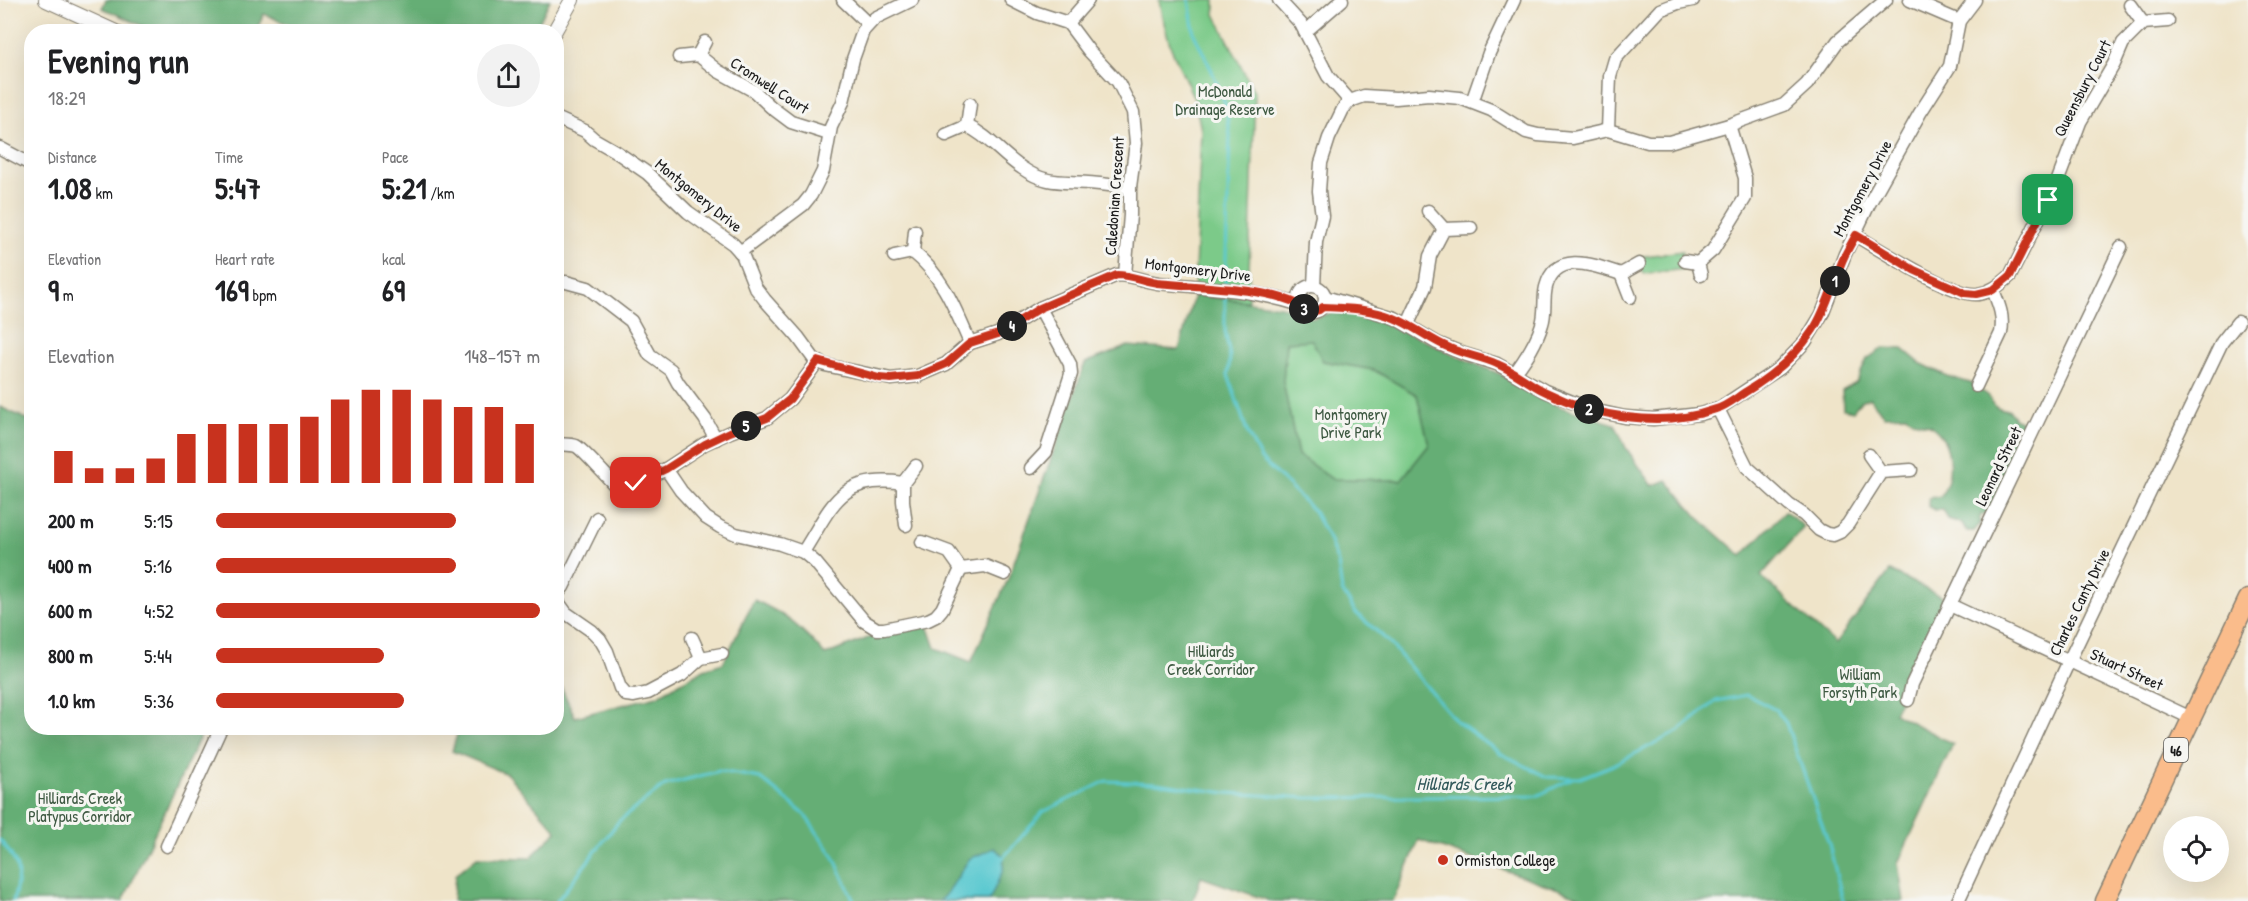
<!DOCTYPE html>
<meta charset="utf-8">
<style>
:root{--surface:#fff;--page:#f2f2f2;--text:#202124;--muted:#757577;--accent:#c8321e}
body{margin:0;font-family:"Patrick Hand",sans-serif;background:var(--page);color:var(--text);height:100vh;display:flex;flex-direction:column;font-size:22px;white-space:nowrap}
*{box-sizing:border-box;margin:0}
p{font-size:20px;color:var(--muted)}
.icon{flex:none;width:33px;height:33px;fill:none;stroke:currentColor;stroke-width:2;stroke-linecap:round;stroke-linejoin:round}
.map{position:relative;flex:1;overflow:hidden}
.drawer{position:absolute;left:24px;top:24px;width:540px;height:711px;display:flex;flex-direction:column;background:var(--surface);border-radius:24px;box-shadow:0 6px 24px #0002}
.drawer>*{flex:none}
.fabs{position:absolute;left:2163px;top:816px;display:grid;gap:12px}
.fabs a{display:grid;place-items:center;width:66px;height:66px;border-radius:50%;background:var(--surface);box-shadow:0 6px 24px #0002;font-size:30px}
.pin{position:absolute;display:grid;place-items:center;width:51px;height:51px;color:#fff;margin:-26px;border-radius:12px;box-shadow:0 3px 9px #0006}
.km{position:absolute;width:30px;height:30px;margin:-15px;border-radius:50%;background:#222;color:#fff;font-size:16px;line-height:30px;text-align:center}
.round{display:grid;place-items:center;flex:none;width:63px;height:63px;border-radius:32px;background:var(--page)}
.overview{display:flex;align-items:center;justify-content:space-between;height:102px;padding:0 24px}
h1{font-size:33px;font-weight:700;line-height:45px}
.stats{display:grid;grid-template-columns:repeat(3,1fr);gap:9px;height:102px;padding:6px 24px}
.stats div{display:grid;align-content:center}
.stats b{font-size:30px;font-weight:700}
.stats small{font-size:16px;font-weight:400}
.stats p{font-size:16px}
.chart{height:168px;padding:12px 24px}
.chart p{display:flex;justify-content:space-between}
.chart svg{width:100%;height:108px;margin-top:6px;stroke:var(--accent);stroke-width:6}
ul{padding:0 24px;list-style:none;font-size:20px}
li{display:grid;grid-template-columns:96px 72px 1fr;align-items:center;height:45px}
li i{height:15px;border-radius:8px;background:var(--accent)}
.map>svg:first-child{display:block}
.green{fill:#7cca89;stroke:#4c7352;stroke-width:1.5}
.forest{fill:#65ae75;stroke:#406548;stroke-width:1.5;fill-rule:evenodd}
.water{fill:#5cc9d0;stroke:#3c7276;stroke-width:1.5}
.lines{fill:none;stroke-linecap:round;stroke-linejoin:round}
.stream{stroke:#5cc9d0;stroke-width:3}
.minor-casing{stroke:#868072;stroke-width:15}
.tertiary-casing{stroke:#868072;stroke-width:16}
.primary-casing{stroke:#868072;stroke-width:21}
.minor{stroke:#fff;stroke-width:12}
.tertiary{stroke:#fff;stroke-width:14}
.primary{stroke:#fabc8b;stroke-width:18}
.route-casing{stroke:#fff;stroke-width:12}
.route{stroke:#c8321e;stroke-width:8}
.poi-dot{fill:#c8321e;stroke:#f6f6f2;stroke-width:2}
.labels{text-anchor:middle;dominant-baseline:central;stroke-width:6;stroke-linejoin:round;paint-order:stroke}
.shield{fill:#f6f6f2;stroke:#5d5d5c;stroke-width:1.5}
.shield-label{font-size:15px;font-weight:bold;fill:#1c1c1c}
.street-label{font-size:16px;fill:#1c1c1c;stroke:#f6f6f2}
.park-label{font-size:16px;fill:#3e5942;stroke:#f6f6f2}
.poi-label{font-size:16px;fill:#1c1c1c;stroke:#f6f6f2;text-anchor:start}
.water-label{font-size:18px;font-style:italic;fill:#32595b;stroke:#f6f6f2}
</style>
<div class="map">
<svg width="2248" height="901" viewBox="0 0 2248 901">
<rect width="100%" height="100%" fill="#f6f6f2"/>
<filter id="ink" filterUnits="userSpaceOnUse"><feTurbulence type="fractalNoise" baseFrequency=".0167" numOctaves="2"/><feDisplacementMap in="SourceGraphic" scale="12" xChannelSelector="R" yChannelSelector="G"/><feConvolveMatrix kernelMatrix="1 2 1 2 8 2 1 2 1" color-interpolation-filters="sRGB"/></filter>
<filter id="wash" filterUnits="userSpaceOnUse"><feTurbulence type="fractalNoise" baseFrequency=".008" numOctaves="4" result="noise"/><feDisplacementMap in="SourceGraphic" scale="24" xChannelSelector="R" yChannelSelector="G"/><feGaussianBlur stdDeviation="1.35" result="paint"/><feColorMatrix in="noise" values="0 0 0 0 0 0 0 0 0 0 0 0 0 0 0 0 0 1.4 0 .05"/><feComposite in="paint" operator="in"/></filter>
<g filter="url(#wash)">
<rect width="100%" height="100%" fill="#efe4c9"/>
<g class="green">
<path d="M1159,0H1215V14L1255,94L1248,301L1194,295L1201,130L1195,101L1171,48L1161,12Z"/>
<path d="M1682,251L1685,269L1643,274L1638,257Z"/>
<path d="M1312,340L1323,361L1374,370L1417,395L1429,445L1401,480L1332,479L1298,455L1283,382L1286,342Z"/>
</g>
<g class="forest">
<path d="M106,0H550L535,31H304L264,14L256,31H154L102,8Z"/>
<path d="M1194,295L1281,306L1313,318L1331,313L1376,317L1459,357L1502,375L1525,390L1560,407L1615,424L1626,448L1653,486L1667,480L1698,517L1742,556L1785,511L1804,527L1761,576L1835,644L1890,571L1948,600L1894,713L1953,744L1898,863L1904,901H1592L1419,840L1393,901H1270L1201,877L1193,901H453L455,875L477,857L530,858L557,831L507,774L452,751L459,728H556L557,678L575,717L657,696L704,669L723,663L754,600C786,614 802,628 825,655L876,635L928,625L936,648L971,662L1008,579L1085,363L1128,346L1179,350ZM1312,340L1323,361L1374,370L1417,395L1429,445L1401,480L1332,479L1298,455L1283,382L1286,342Z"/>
<path d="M1883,348L1903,349L1920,363L1947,376L1973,384L1987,395L1996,407L2010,411L2015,419L2025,423L2027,435L2021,449L2008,469L1997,491V500L1989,512L1980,516V524L1974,531H1967L1961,523L1948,519L1943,510H1935L1928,506L1929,498L1941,496C1954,476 1953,441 1931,426C1921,420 1917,426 1906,415L1884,416L1870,398L1862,400L1853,411L1843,409L1842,391L1856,383L1867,359Z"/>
<path d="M0,407L31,421L32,728H204L123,901H0Z"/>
</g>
<path class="water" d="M994,848L1004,856L1003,870L989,901H939L948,892L969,859Z"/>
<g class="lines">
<g class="stream">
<path d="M1189,0L1194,34L1212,71L1226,106L1230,135L1225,287"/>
<path d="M1225,293V330L1230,357L1228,375L1248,434L1261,459L1313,510L1329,539L1338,563L1342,591L1356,613L1388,641L1456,721L1500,753L1547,777L1580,778L1613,765L1679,731L1716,701L1747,695L1776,710L1786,723L1829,844L1843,901"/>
<path d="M0,840C19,864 22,870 13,901"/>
<path d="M1002,859L1043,812L1106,781L1155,783L1227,793L1309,798L1537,796L1571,779"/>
<path d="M557,901L619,821L665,785L719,771L760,778L804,814L833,855L854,901"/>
</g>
</g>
</g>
<g filter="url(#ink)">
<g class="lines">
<g class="minor-casing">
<g id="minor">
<path d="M843,0L868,24"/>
<path d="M1011,0L1037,13L1068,23L1089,51L1118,82L1133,112L1136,143L1130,187V215L1125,275"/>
<path d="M1279,0L1301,24L1328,76L1350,101"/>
<path d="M1910,0L1959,21"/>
<path d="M2130,5L2143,23"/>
<path d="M1068,23L1088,0"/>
<path d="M1305,32L1342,0"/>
<path d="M698,55L705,42"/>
<path d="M679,57L698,55L718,71L754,91L771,107L791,122L829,134"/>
<path d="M1472,102L1489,53L1514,0"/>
<path d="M556,118L585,131L594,139L615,151L647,173L688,212L733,244L742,254L755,287L765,300L798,337L814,359L825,365L891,379L918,376L946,364L970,343L998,334L1040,308L1117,275C1131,275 1144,281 1158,283C1206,287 1254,290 1301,305"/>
<path d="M967,126L970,104"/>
<path d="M1608,130L1610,76L1615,59L1660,10L1678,3L1693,0"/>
<path d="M946,135L967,126C989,136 1002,155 1022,168C1046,185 1062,181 1088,183C1102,184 1116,186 1130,187"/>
<path d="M0,148L32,165"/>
<path d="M1428,211L1444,229"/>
<path d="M915,231L913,252C943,276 955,309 970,343"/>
<path d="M1855,235C1879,249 1954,297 1978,294C1991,292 2000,285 2010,276L2058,180L2080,122L2114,64L2123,43L2143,23L2168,21"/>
<path d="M740,252L803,205L811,195L823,171L831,127L843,102L853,59L863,31L875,18L912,0"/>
<path d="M894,256L913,252"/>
<path d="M1685,261L1698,263L1701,275"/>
<path d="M1698,263L1713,250L1745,198V178L1729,125"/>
<path d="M1621,274L1630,297"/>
<path d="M566,282L588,288L631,321L650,355L671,370L678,383L705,419L716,439"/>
<path d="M1314,286L1316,242L1322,216L1319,191L1321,163L1329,138L1343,109L1350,101L1364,96L1396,98L1429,95L1460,98L1491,110L1526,132L1538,135L1573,138L1608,130L1648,142H1669L1729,125L1784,105L1807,84L1838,41L1886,0"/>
<circle cx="1312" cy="299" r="13"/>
<path d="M1325,297L1395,318L1437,343L1464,354L1497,364L1545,391L1592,410L1625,417L1653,419L1700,414L1718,409L1780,368L1805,342L1813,329L1822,314L1845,254L1869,204L1920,113L1950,66L1959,21L1975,0"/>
<path d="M1408,324L1425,287L1430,256L1444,229L1471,228"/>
<path d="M1515,373C1526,358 1537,342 1542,324C1546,312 1543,299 1546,287C1556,249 1596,266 1621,274L1639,264"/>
<path d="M1976,386L2001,333C2004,316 1999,305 1993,290"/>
<path d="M1718,409L1747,467L1789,505L1804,515L1819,530L1827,534L1833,535L1840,532L1848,524L1881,472L1911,470"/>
<path d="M556,444C563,445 570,444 576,446C581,448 614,484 619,490L666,469L704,444L730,432L767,418L790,399L818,361"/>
<path d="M1869,455L1881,472"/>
<path d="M1031,468L1046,452L1071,374L1070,364L1040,308"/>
<path d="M666,469L681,491L706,518L720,527L736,534L780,544L803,552L815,562L864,621L877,629H884L928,620L936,616L942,609L961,569L949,552L922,542"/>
<path d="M903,483V501L906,525"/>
<path d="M803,552C832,507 839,474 903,483L916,466"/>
<path d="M961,569L985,566L1005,574"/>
<path d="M556,595L563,587L597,518"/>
<path d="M556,599L566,613L592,631L600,639L607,651L620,688L626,695L634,696L648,693L682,675L701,658L722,654"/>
<path d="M1950,605L2191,718"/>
<path d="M692,638L701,658"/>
<path d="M1908,700L1912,684L2121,247"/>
<path d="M167,846L221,728"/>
<path d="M1958,901L2069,661L2222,342L2238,322"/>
</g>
</g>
<g class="tertiary-casing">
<g id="tertiary">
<path d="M46,0L116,32"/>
<path d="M554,32L572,0"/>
</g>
</g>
<g class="primary-casing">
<path id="primary" d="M2105,901L2248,599"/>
</g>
<use href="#minor" class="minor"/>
<use href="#tertiary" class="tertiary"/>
<use href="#primary" class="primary"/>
</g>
</g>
<g class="lines" filter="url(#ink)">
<g class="route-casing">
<path id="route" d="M636,483L666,469L705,444L730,432L767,418L790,399L818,361L879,378L891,379L918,376L946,364L970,343L998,334L1040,308L1117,275C1131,275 1143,281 1157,283C1197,287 1263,287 1298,304C1303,306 1305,310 1310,312L1319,310L1323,307C1347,308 1372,309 1394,318C1414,326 1430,340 1450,348C1465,355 1482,357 1497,364C1514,371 1528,383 1544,391C1596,417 1660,429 1716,409C1727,406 1737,397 1747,391C1773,375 1796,356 1813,330C1828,307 1833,280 1845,255C1848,249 1852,242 1856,235L1914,270L1965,293L1976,294L1993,290L2010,276L2048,200"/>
</g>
<use href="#route" class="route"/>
</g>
<circle class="poi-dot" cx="1443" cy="860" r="6"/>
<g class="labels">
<rect class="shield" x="2164" y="738" width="24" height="24" rx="4.5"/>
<g class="shield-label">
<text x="2176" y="750">46</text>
</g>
<g class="street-label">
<text transform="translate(770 85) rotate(33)">Cromwell Court</text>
<text transform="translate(2082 88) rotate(-63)">Queensbury Court</text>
<text transform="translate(1862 188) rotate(-62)">Montgomery Drive</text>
<text transform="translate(699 195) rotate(39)">Montgomery Drive</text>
<text transform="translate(1114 196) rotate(-86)">Caledonian Crescent</text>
<text transform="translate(1198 269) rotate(7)">Montgomery Drive</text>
<text transform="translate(1998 466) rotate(-64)">Leonard Street</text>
<text transform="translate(2079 602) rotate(-64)">Charles Canty Drive</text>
<text transform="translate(2127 669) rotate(25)">Stuart Street</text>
</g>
<g class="park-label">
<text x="1225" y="91">McDonald<tspan x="1225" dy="18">Drainage Reserve</tspan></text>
<text x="1351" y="414">Montgomery<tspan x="1351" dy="18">Drive Park</tspan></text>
<text x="1211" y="651">Hilliards<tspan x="1211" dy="18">Creek Corridor</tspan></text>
<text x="1860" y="674">William<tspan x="1860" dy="18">Forsyth Park</tspan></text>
<text x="80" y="798">Hilliards Creek<tspan x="80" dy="18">Platypus Corridor</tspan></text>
</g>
<g class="poi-label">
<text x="1455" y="860">Ormiston College</text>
</g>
<g class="water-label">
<text x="1464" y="783">Hilliards Creek</text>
</g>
</g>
</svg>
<div class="fabs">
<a><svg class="icon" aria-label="locate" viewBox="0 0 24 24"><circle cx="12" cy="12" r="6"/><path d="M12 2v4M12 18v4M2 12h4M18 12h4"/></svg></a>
</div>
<div class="pin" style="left:2048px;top:200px;background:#1e9e55"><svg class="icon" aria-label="arrive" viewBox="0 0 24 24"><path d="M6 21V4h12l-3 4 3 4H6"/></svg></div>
<div class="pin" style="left:636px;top:483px;background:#d93025"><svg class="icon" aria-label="check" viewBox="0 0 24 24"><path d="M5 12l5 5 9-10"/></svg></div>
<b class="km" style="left:1835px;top:281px">1</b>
<b class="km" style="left:1589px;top:409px">2</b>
<b class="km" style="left:1304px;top:309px">3</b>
<b class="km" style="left:1012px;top:326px">4</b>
<b class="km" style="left:746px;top:426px">5</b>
<section class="drawer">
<div class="overview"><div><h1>Evening run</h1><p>18:29</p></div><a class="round"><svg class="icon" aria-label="share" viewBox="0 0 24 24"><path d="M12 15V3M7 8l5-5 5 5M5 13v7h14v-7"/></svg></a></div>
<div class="stats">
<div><p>Distance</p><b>1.08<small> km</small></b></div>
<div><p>Time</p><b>5:47</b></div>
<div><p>Pace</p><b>5:21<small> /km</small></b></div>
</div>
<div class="stats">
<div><p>Elevation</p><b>9<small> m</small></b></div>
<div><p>Heart rate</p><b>169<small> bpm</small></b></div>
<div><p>kcal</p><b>69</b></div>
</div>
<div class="chart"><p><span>Elevation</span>148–157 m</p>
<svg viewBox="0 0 160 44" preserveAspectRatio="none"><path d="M5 44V31M15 44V38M25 44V38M35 44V34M45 44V24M55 44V20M65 44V20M75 44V20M85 44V17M95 44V10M105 44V6M115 44V6M125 44V10M135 44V13M145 44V13M155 44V20"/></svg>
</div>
<ul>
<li><b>200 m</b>5:15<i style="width:74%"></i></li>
<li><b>400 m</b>5:16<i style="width:74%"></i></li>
<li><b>600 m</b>4:52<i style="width:100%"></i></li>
<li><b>800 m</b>5:44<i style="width:52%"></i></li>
<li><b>1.0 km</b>5:36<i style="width:58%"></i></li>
</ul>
</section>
</div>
